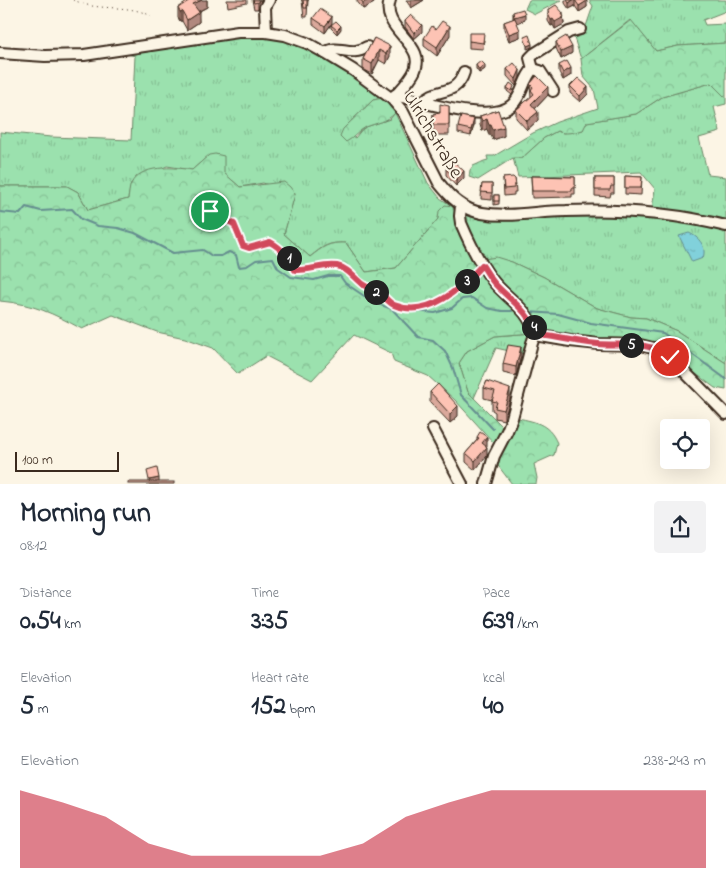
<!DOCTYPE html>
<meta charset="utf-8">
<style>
:root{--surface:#fff;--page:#f2f2f3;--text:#1f2937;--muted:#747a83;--accent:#d1495b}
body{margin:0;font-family:"Indie Flower",sans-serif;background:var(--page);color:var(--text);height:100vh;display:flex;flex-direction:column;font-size:19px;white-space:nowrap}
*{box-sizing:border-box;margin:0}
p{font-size:16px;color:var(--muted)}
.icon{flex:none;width:28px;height:28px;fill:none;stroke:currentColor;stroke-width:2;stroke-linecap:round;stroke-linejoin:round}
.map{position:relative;height:484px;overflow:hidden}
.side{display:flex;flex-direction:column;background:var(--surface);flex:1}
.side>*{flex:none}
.fabs{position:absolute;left:660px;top:419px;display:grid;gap:10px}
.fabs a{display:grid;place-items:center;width:50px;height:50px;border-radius:5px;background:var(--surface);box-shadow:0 5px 20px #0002;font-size:25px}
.scale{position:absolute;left:15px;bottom:12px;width:104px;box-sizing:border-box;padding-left:5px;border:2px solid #3b2a1e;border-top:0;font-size:14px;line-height:18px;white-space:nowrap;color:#3b2a1e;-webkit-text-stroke:4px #fcf5e5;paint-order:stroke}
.pin{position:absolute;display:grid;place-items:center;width:42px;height:42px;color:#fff;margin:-21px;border:2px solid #fff;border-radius:50%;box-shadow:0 1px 5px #0007}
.km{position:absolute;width:25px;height:25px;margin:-12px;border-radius:50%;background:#222;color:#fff;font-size:14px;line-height:25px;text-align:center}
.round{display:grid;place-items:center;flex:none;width:52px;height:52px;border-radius:5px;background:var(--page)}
.head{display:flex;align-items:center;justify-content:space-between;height:85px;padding:0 20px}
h1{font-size:28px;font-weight:700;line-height:38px}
.stats{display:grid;grid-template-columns:repeat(3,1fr);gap:8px;height:85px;padding:5px 20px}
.stats div{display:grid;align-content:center}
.stats b{font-size:25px;font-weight:700}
.stats small{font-size:14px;font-weight:400}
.stats p{font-size:14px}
.chart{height:140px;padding:10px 20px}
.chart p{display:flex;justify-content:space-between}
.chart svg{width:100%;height:90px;margin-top:5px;fill:var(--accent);opacity:.7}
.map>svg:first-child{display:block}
.grass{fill:url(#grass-tufts);stroke:#6b8666}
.forest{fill:url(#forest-crowns);stroke:#6b8666}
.water{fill:url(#water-ripples);stroke:#658e8f}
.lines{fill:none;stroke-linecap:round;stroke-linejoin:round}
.stream{stroke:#658e8f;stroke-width:2}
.minor-casing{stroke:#3b2a1e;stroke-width:14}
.path{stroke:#3b2a1e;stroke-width:1;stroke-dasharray:1 4;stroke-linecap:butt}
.minor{stroke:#fcf5e5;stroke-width:10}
.wall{fill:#daa89b;stroke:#3b2a1e}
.shaded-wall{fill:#b1887e;stroke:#3b2a1e}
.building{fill:#fdc3b4;stroke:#3b2a1e}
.route-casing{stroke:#fff;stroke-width:10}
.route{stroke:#d1495b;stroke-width:6}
.labels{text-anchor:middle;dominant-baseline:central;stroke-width:4;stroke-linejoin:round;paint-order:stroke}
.street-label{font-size:20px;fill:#3b2a1e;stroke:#fcf5e5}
</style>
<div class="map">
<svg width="726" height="484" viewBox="0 0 726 484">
<defs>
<pattern id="grass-tufts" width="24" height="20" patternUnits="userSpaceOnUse" patternTransform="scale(1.25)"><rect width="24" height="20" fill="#9be1ae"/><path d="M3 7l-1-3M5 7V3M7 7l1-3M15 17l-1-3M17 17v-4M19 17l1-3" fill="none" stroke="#86c195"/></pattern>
<pattern id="forest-crowns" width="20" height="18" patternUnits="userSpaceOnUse" patternTransform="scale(1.25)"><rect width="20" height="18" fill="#9be1ae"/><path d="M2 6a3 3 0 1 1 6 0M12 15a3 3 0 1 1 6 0" fill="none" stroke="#86c195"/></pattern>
<pattern id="water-ripples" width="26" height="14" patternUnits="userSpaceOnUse" patternTransform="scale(1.25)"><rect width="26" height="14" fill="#81d1db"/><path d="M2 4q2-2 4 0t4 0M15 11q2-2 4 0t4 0" fill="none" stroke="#70b4bc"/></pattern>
</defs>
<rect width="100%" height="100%" fill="#fcf5e5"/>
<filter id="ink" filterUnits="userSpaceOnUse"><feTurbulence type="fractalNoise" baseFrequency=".02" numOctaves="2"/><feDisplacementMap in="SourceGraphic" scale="10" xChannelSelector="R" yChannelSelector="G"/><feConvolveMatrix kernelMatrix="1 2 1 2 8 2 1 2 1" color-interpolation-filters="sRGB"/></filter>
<g filter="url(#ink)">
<g class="grass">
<path d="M589,0H726V11L703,20L705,25L726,24V43L678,46L656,51L630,20L581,59L574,38L583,35L593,6Z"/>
<path d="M257,35L284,38L301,45L357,78L382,98L373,100L343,129L355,138L363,128L390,119L395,113L428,183L440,198L452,206H445L438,219L396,268L366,272L346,243C328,242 323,246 310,257L284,234L295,194L263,183L240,187L224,173L209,155L192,170L167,166L131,183L128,199L88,210L78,192L67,186H0V132L51,137L131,140L135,56L127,54C170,45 213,37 257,35Z"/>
<path d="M711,83L724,95H726V104L714,107L720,132L699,138L708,175L726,177V219L652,209L655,189L641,172L518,177L513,158H522L544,138L557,131L563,133L583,130L586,122L636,114L662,97Z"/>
<path d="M465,213L490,216L562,213L643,216L726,229V363L677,331L646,318L631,317L597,308L544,277L512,262L484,259L479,253L463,214Z"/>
<path d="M533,333L527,355L496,348L474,398L468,392L459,363L467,351L495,336Z"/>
</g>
<g class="forest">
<path d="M529,0H562L535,14L525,9Z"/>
<path d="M631,20L656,51L678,46L726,43V95L724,96L711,83L662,97L636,114L587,122L583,130C574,132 566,135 557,131L544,138L522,158H513L478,180L469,177L470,170L473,166C479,164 482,161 488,160L487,156H494L533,133L557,122L598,108L594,89L583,76L581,59Z"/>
<path d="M383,98L390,105L395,113C387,122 376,123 366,127C358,131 354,138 346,142L340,136L343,129L373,100Z"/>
<path d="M215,154L224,156V173L240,187L284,182L290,187L295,194L284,234L310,257C323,247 328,242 346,243L366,272L396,268L438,219L439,211L445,205L452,206L484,259L496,257L512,262L544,277L597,308L631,317L646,318L677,331L726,363V390L715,388L661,348L533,333L495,336L467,351L459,363L468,392L503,427L498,442H493L455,400L428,376L394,362L391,353L354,335L312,380L266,356L238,374L213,348L185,338L157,332L113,315L82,329C52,313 34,304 0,301V186H67L78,192L88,210L128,199C129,194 129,188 131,184C140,164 175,167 192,170L209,155Z"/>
<path d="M514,417C534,422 548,422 557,443L554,455L534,464L537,478L536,484H512L496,463Z"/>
</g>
<path class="water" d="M689,233C699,237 707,247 703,258L692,262L679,236Z"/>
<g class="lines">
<g class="stream">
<path d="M0,212L20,214L26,207L41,211L72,209L81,219L98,226L118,228L135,233L173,253L203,250L212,256H221L229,252L236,255L239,267L247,266L256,260L273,258L278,268L291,277L314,280L328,276H340L345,283L373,302L392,309L418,337L433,340L445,351L453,368L461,395L493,429"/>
<path d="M393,309L435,313L452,308L462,299L472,298L487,308L502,311H512"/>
<path d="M528,312L558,314L591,323L663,333L726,379"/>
</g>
<g class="minor-casing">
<g id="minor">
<path d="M390,0C379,31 431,44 413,74C408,82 400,91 393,98"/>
<path d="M266,32L265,7L269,0"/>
<path d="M0,53L45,56L84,55L238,32H266L285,35L307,43L325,53L353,70L392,99L403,112L439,183C450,197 463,210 482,213C509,218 538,211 566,211C619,209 674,213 726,226"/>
<path d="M325,53C338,43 350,58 367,47"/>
<path d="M533,69L530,58L534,54L569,32L580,29"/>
<path d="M395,95C422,101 490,125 512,105C523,95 523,79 533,69L540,71L553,91"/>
<path d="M423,102C436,86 456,98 464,72"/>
<path d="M461,206L460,216L461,223C469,242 480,264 493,281C507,299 530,309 535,335L532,343L512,418L507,431L494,456L486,484"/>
<path d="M535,335L570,341L599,344L640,345L657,349L670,357L726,414"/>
<path d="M433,429L462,484"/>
</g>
</g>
<g class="path">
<path d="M73,0C79,2 85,5 92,6C111,9 133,6 151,16"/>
<path d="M210,211L234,224L243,246L249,248L270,242C283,249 289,258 295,270C310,272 326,261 341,267C350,271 354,278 362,284C368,288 376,291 382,295C386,298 389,303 394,305C425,318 457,293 477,271"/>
</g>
<use href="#minor" class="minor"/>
</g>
<g class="wall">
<path d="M207,0V7L198,12L199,22L187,30L182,21H180L178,18V8Z"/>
<path d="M227,0H247V3L228,7Z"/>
<path d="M252,0H261L258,9H254Z"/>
<path d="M301,0H309H308L307,17H304L302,1Z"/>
<path d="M356,0H374V3L363,9Z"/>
<path d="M406,0H424L411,8Z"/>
<path d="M565,0H586L587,7L579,12L575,6L569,9L565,3Z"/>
<path d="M548,10L563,16L564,24L555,29L553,25L551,26L548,21Z"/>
<path d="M513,12L525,20L517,23L520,37L509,41L504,29V22L513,19Z"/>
<path d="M313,18L332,23L325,33L313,24Z"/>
<path d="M405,21L422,32L414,39L405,27Z"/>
<path d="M331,25L341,29L337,34L331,28Z"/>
<path d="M436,29L450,35L437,56L424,46V38Z"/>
<path d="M374,38L390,56L386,64L379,60L372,74L363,69V59Z"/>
<path d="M484,40L483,49L469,48V41Z"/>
<path d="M556,42L572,53L561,59L556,48Z"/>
<path d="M476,65L485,69L479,73L476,69Z"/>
<path d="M559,65L571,75L563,80L559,72Z"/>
<path d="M507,69L520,77L516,86L507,76Z"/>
<path d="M530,84L548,95L535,109L538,120L527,130L516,118V110L531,97Z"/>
<path d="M570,86L588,94L580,102L570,93Z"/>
<path d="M507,88L514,90L512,95L507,91Z"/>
<path d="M449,106V135H433V114L440,113Z"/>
<path d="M498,110L504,136L493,140L491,135H489L487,129L482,131L480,125V116Z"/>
<path d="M474,125L471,136L458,133V127Z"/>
<path d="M446,169L464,178L456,186L446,175Z"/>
<path d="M531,176L575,177V194H572V197L532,198Z"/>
<path d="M625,176L642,177L641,195L625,194Z"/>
<path d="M503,178L515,179L516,192H514V195L504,196Z"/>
<path d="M595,178H614V193H611L610,197L595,196Z"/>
<path d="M482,184H492V200L481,199Z"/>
<path d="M494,195H499V204L494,205Z"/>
<path d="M521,356L516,376L503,373V364Z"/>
<path d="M487,381L510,399L504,420L495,418V412L492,410V400L484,398V388Z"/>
<path d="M430,392L458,416L450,423L430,402Z"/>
<path d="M477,437L487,446H486L487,456L475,470L466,462V453L477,440Z"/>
</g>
<g class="shaded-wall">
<path d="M202,0H207V7L193,14V4Z"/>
<path d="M259,0H261L258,9V2Z"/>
<path d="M368,0H374V3L363,9V3Z"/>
<path d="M411,0H424L411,8Z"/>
<path d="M573,0H575V6L569,9V3Z"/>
<path d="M587,1V7L579,12V6Z"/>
<path d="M182,11V21H180V12Z"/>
<path d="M199,12V22L187,30V20Z"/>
<path d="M563,13L564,24L555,29V22Z"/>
<path d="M525,14V20L514,24V17Z"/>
<path d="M332,17V23L325,33V26Z"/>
<path d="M553,19V25L551,26V20Z"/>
<path d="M422,25V32L414,39V33Z"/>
<path d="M341,26V29L337,34V30Z"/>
<path d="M450,26V35L437,56V47Z"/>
<path d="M520,30V37L509,41V34Z"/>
<path d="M532,44V47L527,49V46Z"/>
<path d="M390,46V56L386,64V54Z"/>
<path d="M572,47V53L561,59V52Z"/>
<path d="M379,50V60L372,74V64Z"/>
<path d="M485,65V69L479,73V70Z"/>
<path d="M571,68V75L563,80V73Z"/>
<path d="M520,70V77L516,86V79Z"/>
<path d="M548,87V95L531,113V104Z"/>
<path d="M588,87V94L580,102V96Z"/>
<path d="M538,112V120L527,130V121Z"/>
<path d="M474,119V125L471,136V130Z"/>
<path d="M487,119V129L482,131V121Z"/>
<rect x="489" y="125" width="2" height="10"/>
<path d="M504,127V136L493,140V130Z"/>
<path d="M464,171V178L456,186V180Z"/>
<path d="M521,347V356L516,376V367Z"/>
<path d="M510,389V399L504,420V410Z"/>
<path d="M458,406V416L450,423V414Z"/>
<path d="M487,437V446L482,452V443Z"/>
<path d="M487,447V456L475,470V461Z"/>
<path d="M159,478V484H149V480Z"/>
</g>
<g class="building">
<path d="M190,0H202L193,4L199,12L187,20L182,11L180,12L178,8Z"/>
<path d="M253,0H259L258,2L254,3Z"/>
<path d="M303,0H307V8H304Z"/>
<path d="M361,0H368L363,3Z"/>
<path d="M567,0H573L569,3Z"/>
<path d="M575,0H586L587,1L579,6Z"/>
<path d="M556,5L563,13L562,14L564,17L555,22L553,19L551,20L548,14L550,13L548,10Z"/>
<path d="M320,9L332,17L325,26L313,18Z"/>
<path d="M523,9L525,14L514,17L513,12Z"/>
<path d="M411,15L422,25L414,33L405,21Z"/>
<path d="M515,18L520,30L509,34L504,22Z"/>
<path d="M336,21L341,26L337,30L331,25Z"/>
<path d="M442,21L450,26L437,47L424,38L432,26L436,29Z"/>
<path d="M469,33H484L483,43L469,41Z"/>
<path d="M529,35L532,44L527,46L524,37Z"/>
<path d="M566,36L572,47L561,52L556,42Z"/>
<path d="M374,38L390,46L386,54L379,50L372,64L363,59Z"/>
<path d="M481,61L485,65L479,70L476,65Z"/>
<path d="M567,61L571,68L563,73L559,65Z"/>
<path d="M514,63L520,70L516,79L507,69Z"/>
<path d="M537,76L548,87L531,104L538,112L527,121L516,110L534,94L531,90L533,87L530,84Z"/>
<path d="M578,78L588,87L580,96L570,86Z"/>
<path d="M510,83L514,86L512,91L507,88Z"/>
<path d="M440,104L449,106V125H433V114L440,113Z"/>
<path d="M498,110L504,127L493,130L491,125H489L487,119L482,121L480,116Z"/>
<path d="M461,116L474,119L471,130L458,127Z"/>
<path d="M453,161L464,171L456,180L446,169Z"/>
<path d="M531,176L575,177V188H572V191H532Z"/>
<path d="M625,176L642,177L641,188H625Z"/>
<path d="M513,177L515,179L516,185H514V188L504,189L503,178Z"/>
<path d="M595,178H614V186H611L610,190H595Z"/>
<path d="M482,184H492V193L481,192Z"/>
<rect x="494" y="195" width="5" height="6"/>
<path d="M508,345L521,347L516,367L503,364Z"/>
<path d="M487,381L510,389L504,410L495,408L497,402L492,401L495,391L484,388Z"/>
<path d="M438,384L458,406L450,414L430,392Z"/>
<path d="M480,432L487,437L482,443L487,447L475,461L466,453L479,438L477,437Z"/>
<path d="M157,468L159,478L149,480L147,471Z"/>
<rect x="128" y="482" width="46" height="2"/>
</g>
</g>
<g class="lines" filter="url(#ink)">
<g class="route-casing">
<path id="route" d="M210,211L234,224L243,246L249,248L270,242C283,249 289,258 295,270C309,271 323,264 337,266C348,268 354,278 362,284C368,288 376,291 382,295C386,298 389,303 394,305C429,319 461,288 482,265C487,272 490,279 496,285C511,301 530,311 535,334C556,337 577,342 598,344C622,346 649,340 670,357"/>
</g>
<use href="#route" class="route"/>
</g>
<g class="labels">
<g class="street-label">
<text transform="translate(432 135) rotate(59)">Ulrichstraße</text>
</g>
</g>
</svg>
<div class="fabs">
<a><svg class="icon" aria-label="locate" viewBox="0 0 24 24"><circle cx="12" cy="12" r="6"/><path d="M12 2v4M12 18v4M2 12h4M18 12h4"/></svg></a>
</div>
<div class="scale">100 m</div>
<div class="pin" style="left:210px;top:211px;background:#1e9e55"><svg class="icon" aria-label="arrive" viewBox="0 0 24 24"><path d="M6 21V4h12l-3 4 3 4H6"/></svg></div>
<div class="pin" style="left:670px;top:357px;background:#d93025"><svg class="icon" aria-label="check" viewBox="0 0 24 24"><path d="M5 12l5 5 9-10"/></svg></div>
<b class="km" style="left:289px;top:258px">1</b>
<b class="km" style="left:376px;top:292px">2</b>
<b class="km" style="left:467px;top:281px">3</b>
<b class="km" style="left:534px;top:327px">4</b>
<b class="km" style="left:631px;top:345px">5</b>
</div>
<section class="side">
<div class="head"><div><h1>Morning run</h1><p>08:12</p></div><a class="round"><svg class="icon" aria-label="share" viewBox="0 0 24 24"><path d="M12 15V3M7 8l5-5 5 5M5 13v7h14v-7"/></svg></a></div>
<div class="stats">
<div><p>Distance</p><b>0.54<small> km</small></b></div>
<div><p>Time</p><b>3:35</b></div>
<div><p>Pace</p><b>6:39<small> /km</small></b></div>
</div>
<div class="stats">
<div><p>Elevation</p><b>5<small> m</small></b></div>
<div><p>Heart rate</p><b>152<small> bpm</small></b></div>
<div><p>kcal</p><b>40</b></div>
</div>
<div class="chart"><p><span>Elevation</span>238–243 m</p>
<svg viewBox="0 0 160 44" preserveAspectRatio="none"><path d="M0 44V6L10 12L20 19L30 32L40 38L50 38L60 38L70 38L80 32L90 19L100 12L110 6L120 6L130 6L140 6L150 6L160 6V44z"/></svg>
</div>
</section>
